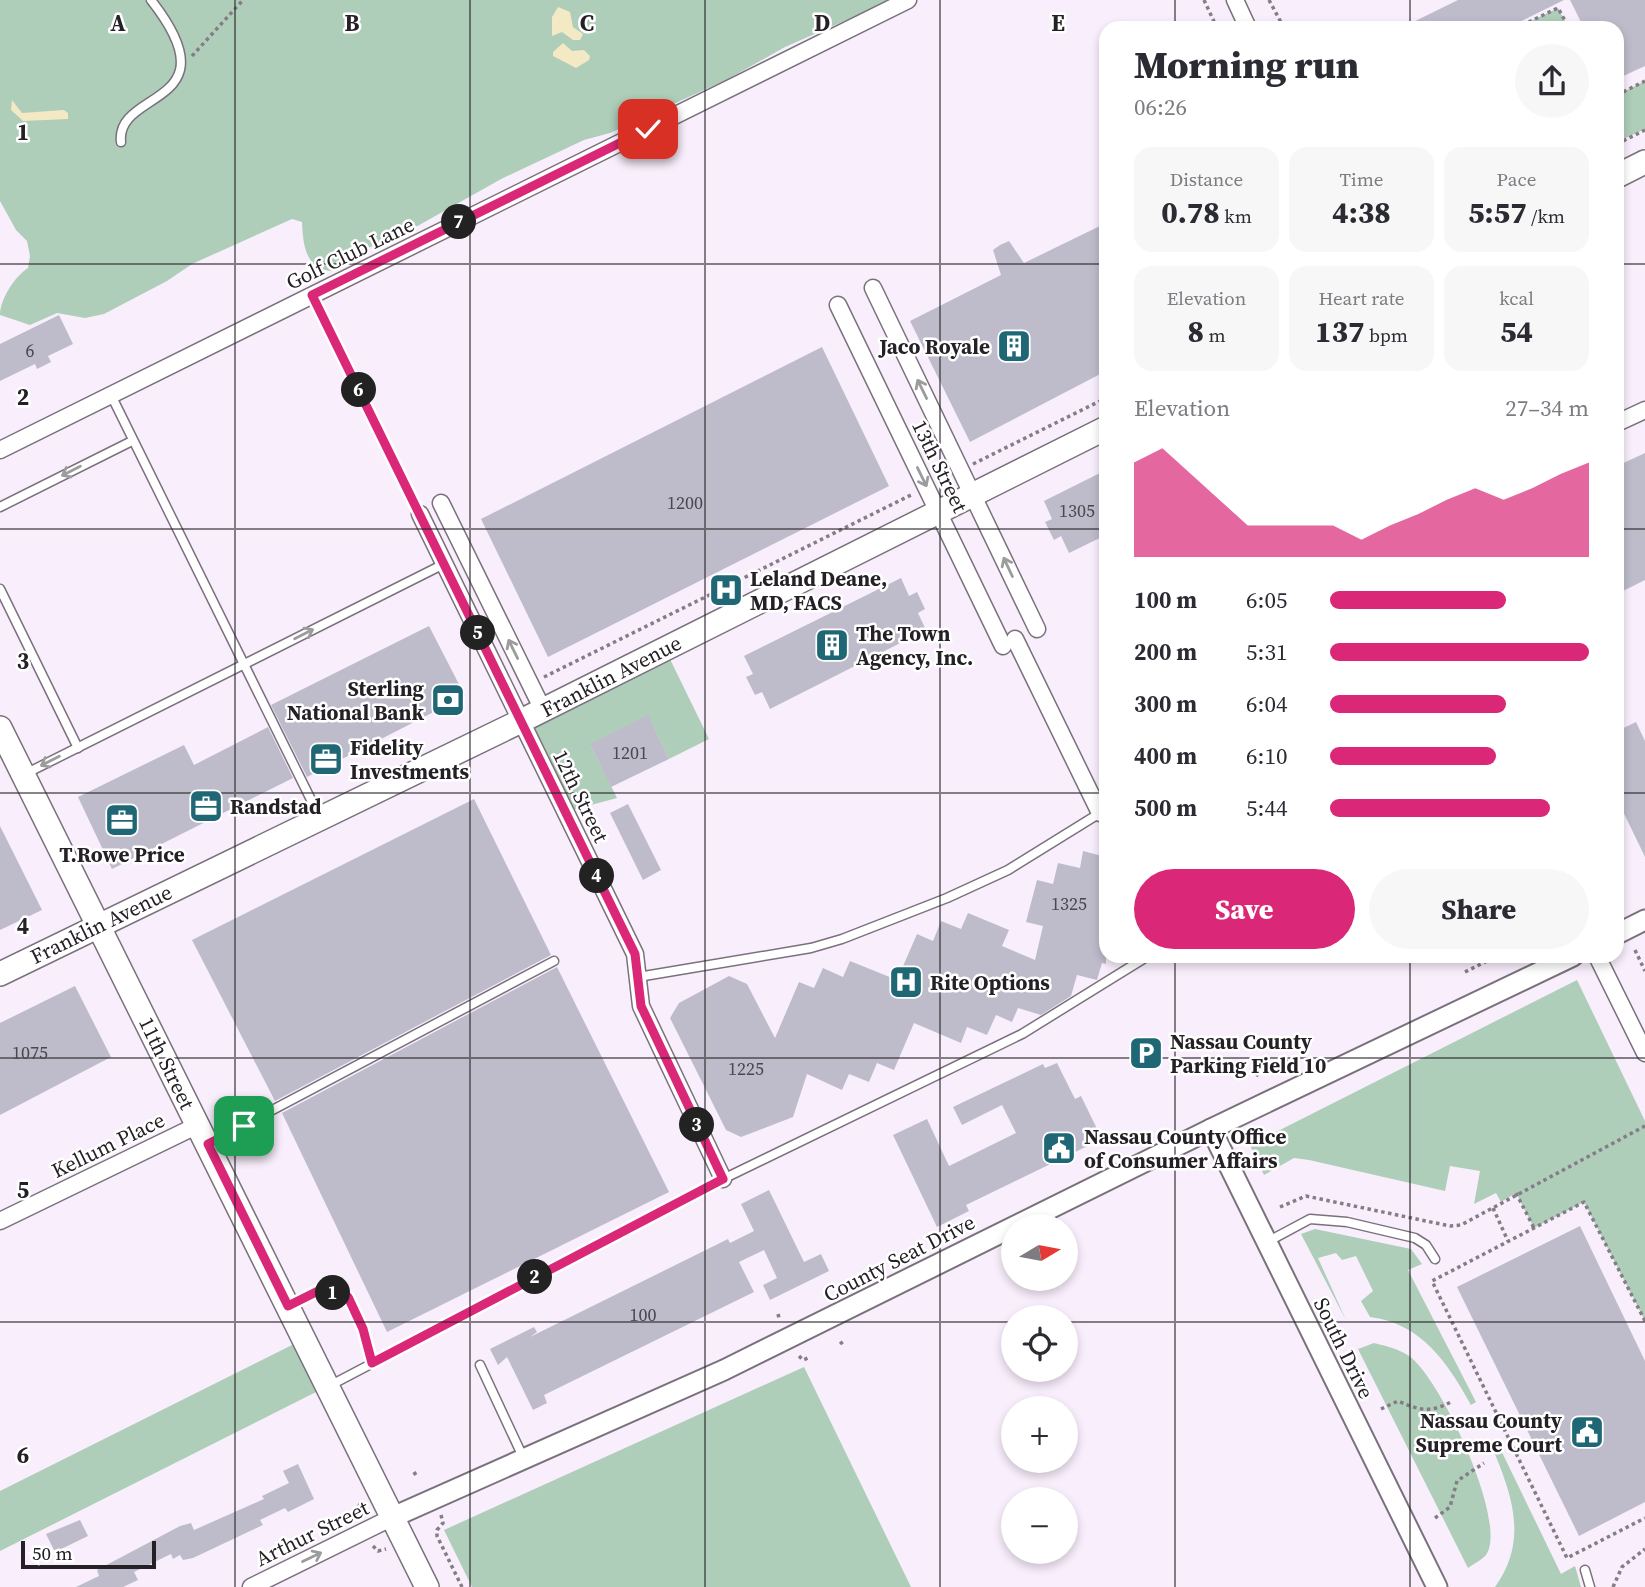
<!DOCTYPE html>
<meta charset="utf-8">
<style>
:root{--surface:#fff;--page:#f7f7f7;--text:#2b2b33;--muted:#7c7c81;--accent:#db2777}
body{margin:0;font-family:"Source Serif 4",serif;background:var(--page);color:var(--text);height:100vh;display:flex;flex-direction:column;font-size:26px;white-space:nowrap}
*{box-sizing:border-box;margin:0}
p{font-size:23px;color:var(--muted)}
.icon{flex:none;width:38px;height:38px;fill:none;stroke:currentColor;stroke-width:2;stroke-linecap:round;stroke-linejoin:round}
.map{position:relative;flex:1;overflow:hidden}
.drawer{position:absolute;left:1099px;top:21px;width:525px;height:942px;display:flex;flex-direction:column;background:var(--surface);border-radius:21px;box-shadow:0 4px 10px #0003}
.drawer>*{flex:none}
.needle{width:46px;rotate:80deg}
.fabs{position:absolute;left:1001px;top:1214px;display:grid;gap:14px}
.fabs a{display:grid;place-items:center;width:77px;height:77px;border-radius:50%;background:var(--surface);box-shadow:0 4px 10px #0003;font-size:35px}
.scale{position:absolute;left:21px;bottom:18px;width:135px;box-sizing:border-box;padding-left:7px;border:4px solid #242025;border-top:0;font-size:19px;line-height:24px;white-space:nowrap;color:#242025;-webkit-text-stroke:5px #fff;paint-order:stroke}
.pin{position:absolute;display:grid;place-items:center;width:60px;height:60px;color:#fff;margin:-30px;border-radius:14px;box-shadow:0 4px 10px #0006}
.km{position:absolute;width:35px;height:35px;margin:-18px;border-radius:50%;background:#222;color:#fff;font-size:19px;line-height:35px;text-align:center}
.round{display:grid;place-items:center;flex:none;width:74px;height:74px;border-radius:37px;background:var(--page)}
.head{display:flex;align-items:center;justify-content:space-between;height:119px;padding:0 35px}
h1{font-size:38px;font-weight:800;line-height:52px}
.metrics{display:grid;grid-template-columns:repeat(3,1fr);gap:10px;height:119px;padding:7px 35px}
.metrics div{display:grid;align-content:center;border-radius:18px;background:var(--page);text-align:center}
.metrics b{font-size:30px;font-weight:800}
.metrics small{font-size:19px;font-weight:400}
.metrics p{font-size:19px}
.chart{height:196px;padding:14px 35px}
.chart p{display:flex;justify-content:space-between}
.chart svg{width:100%;height:126px;margin-top:7px;fill:var(--accent);opacity:.7}
.action{display:flex;gap:14px;margin-top:auto;padding:14px 35px}
.action a{flex:1;height:80px;border-radius:42px;background:var(--accent);color:#fff;font-size:28px;font-weight:800;line-height:80px;text-align:center}
.action a+a{background:var(--page);color:var(--text)}
ul{padding:0 35px;list-style:none;font-size:23px}
li{display:grid;grid-template-columns:112px 84px 1fr;align-items:center;height:52px}
li i{height:18px;border-radius:9px;background:var(--accent)}
.map>svg:first-child{display:block}
.green{fill:#aeceb9}
.sand{fill:#f3e9c4}
.building{fill:#bebccb}
.lines{fill:none;stroke-linecap:round;stroke-linejoin:round}
.service-casing{stroke:#7a717c;stroke-width:11}
.minor-casing{stroke:#7a717c;stroke-width:19}
.tertiary-casing{stroke:#7a717c;stroke-width:23}
.secondary-casing{stroke:#7a717c;stroke-width:26}
.path{stroke:#847d86;stroke-width:3.5;stroke-dasharray:3.5 3.5;stroke-linecap:butt}
.service{stroke:#fff;stroke-width:8}
.minor{stroke:#fff;stroke-width:16}
.tertiary{stroke:#fff;stroke-width:19}
.secondary{stroke:#fff;stroke-width:23}
.oneway{stroke:#9c9b9d}
.route-casing{stroke:#fff;stroke-width:14}
.route{stroke:#db2777;stroke-width:9}
.grid{fill:none;stroke:#242025;stroke-width:2;stroke-opacity:0.55}
.labels{text-anchor:middle;dominant-baseline:central;stroke-width:5;stroke-linejoin:round;paint-order:stroke}
.number-label{font-size:18px;fill:#4a474e}
.street-label{font-size:21px;fill:#242025;stroke:#fff}
.poi-label{font-size:21px;font-weight:bold;fill:#242025;stroke:#fff;text-anchor:start}
.grid-label{font-size:23px;text-anchor:middle;font-weight:bold;fill:#242025;stroke:#fff;stroke-width:5;stroke-linejoin:round;paint-order:stroke}
</style>
<div class="map">
<svg width="1645" height="1587" viewBox="0 0 1645 1587">
<rect width="100%" height="100%" fill="#f9eefc"/>
<g class="green">
<path d="M0,0H892L785,47L728,79L610,133L584,140L503,178L405,233L363,250L337,271C305,273 303,244 302,222L292,219L192,264L167,281L104,314L85,318L57,313L30,325L0,315C0,300 14,277 28,268L30,256L27,241L16,230L0,201Z"/>
<path d="M1558,8L1569,28H1516Z"/>
<path d="M1645,81V129L1617,142V95Z"/>
<path d="M665,649L709,739L669,759L648,716L591,746L617,798L565,812L521,721Z"/>
<path d="M1577,980L1645,1121V1321L1584,1202L1534,1228L1516,1193L1501,1202L1496,1193L1474,1204L1480,1171L1450,1166L1445,1191L1309,1160L1294,1158L1264,1175L1250,1145Z"/>
<path d="M1315,1229L1411,1249L1422,1264L1408,1270L1476,1402L1471,1405C1448,1363 1421,1323 1370,1317L1361,1301L1373,1291L1356,1256L1342,1260L1336,1253L1318,1258L1346,1320L1301,1234Z"/>
<path d="M304,1339L328,1386L0,1551V1491Z"/>
<path d="M1374,1343C1386,1346 1399,1349 1409,1356C1439,1376 1509,1522 1486,1555C1482,1560 1473,1564 1468,1568L1358,1349Z"/>
<path d="M804,1367L911,1587H472L444,1530Z"/>
<path d="M1497,1442L1561,1574L1575,1566L1581,1587H1495C1529,1540 1512,1494 1491,1445Z"/>
</g>
<g class="sand">
<path d="M558,7L570,12L573,27L583,34L580,40H573L562,32L552,36V17Z"/>
<path d="M563,43L572,51L584,50L590,56L589,60L576,68L553,56V52Z"/>
<path d="M12,100L22,113L64,110L68,113V119L23,121L11,110Z"/>
</g>
<g class="building">
<path d="M1458,0H1564L1507,28H1401Z"/>
<path d="M1570,0H1645V66L1617,79V28H1584Z"/>
<path d="M1106,223V371L970,442L910,321L1001,275L993,250L1000,245L1009,241L1024,263Z"/>
<path d="M59,315L73,344L48,356L51,362L37,369L35,364L0,381V344Z"/>
<path d="M822,347L889,486L548,657L481,519Z"/>
<path d="M1645,453V580L1617,594V466Z"/>
<path d="M1106,470V535L1069,553L1061,536L1054,540L1045,522L1052,519L1044,501Z"/>
<path d="M901,578L909,596L917,592L925,609L918,613L926,630L770,709L762,692L755,695L746,677L753,674L744,656Z"/>
<path d="M429,626L465,696L307,777L271,705Z"/>
<path d="M648,715L669,759L611,787L590,744Z"/>
<path d="M1636,722L1645,741V857L1617,799V731Z"/>
<path d="M268,727L293,778L112,869L78,797L184,745L194,765Z"/>
<path d="M474,799L551,955L275,1101L192,940Z"/>
<path d="M628,804L661,870L643,880L610,813Z"/>
<path d="M0,826L42,910L0,930Z"/>
<path d="M1083,851L1106,857V964L1102,963L1097,980L1077,975L1071,996L1041,1015L1018,1008L1012,1022L996,1015L987,1035L967,1027L961,1043L914,1023L894,1070L877,1063L869,1082L849,1074L842,1090L807,1074L793,1117L741,1137L726,1130L670,1018L679,1003L729,976L747,984L775,1038L799,982L814,988L823,968L843,977L850,961L897,980L917,934L933,941L941,921L961,929L968,913L1009,930L1002,946L1035,960L1043,926L1026,922L1037,880L1053,884L1058,863L1080,868Z"/>
<path d="M557,967L669,1192L387,1332L282,1113Z"/>
<path d="M75,986L111,1057L0,1115V1023Z"/>
<path d="M1057,1063L1075,1099L1081,1096L1102,1139L966,1205L969,1211L937,1227L893,1135L927,1119L949,1166L1016,1133L1002,1105L962,1125L953,1107L1043,1064L1045,1068Z"/>
<path d="M769,1190L804,1262L821,1254L829,1271L770,1300L763,1285L777,1278L764,1250L739,1262L754,1292L544,1395L547,1403L533,1410L507,1357L498,1365L490,1349L534,1327L537,1332L530,1337L728,1239L730,1243L754,1231L741,1204Z"/>
<path d="M1580,1226L1645,1361V1502L1579,1536L1457,1287Z"/>
<path d="M298,1464L314,1499L288,1512L285,1508L260,1520L263,1525L193,1558L183,1560L180,1555L173,1559L171,1554L134,1572L138,1580L123,1587H76L99,1576L97,1570L180,1526L191,1523L194,1530L264,1499L262,1496L289,1483L283,1471Z"/>
<path d="M80,1520L88,1536L55,1552L46,1534Z"/>
</g>
<g class="lines">
<g class="service-casing">
<g id="service">
<path d="M121,142C115,89 235,107 151,0"/>
<path d="M312,295L420,514"/>
<path d="M111,395L320,818"/>
<path d="M0,507L132,441"/>
<path d="M0,589L78,748"/>
<path d="M25,774L444,564"/>
<path d="M638,977L811,948L842,939L947,898L1008,870L1100,813"/>
<path d="M210,1143L554,961"/>
<path d="M1267,1242L1310,1219L1347,1222L1415,1238L1426,1245L1435,1259"/>
<path d="M291,1305L320,1289L348,1297L363,1329L372,1363"/>
<path d="M480,1365L523,1457"/>
<path d="M331,1385L723,1179L1022,1034L1148,956"/>
<path d="M1585,1570L1590,1587"/>
</g>
</g>
<g class="minor-casing">
<g id="minor">
<path d="M1235,0L1248,28"/>
<path d="M873,288L1037,629"/>
<path d="M838,305L1003,646"/>
<path d="M1617,423L1645,410"/>
<path d="M0,450L908,0"/>
<path d="M441,503L543,710"/>
<path d="M420,514L635,954L641,1006L723,1179"/>
<path d="M1015,639L1100,813"/>
<path d="M1597,956L1645,1053"/>
<path d="M0,1221L198,1125"/>
<path d="M251,1587L393,1517"/>
</g>
</g>
<g class="tertiary-casing">
<g id="tertiary">
<path d="M1617,934L1645,920"/>
<path d="M1211,1129L1437,1587"/>
<path d="M393,1517L724,1370L1211,1129L1573,956"/>
</g>
</g>
<g class="secondary-casing">
<g id="secondary">
<path d="M1617,176L1645,162"/>
<path d="M0,728L427,1587"/>
<path d="M0,974L521,721L1106,428"/>
</g>
</g>
<g class="path">
<path d="M1204,0L1217,28"/>
<path d="M1269,0L1284,28"/>
<path d="M1516,28L1558,8L1569,28"/>
<path d="M192,56L243,0"/>
<path d="M1617,95L1645,81"/>
<path d="M1617,144L1645,130"/>
<path d="M973,464L1106,398"/>
<path d="M544,677L913,494"/>
<path d="M1635,950L1645,971"/>
<path d="M1465,972L1497,956"/>
<path d="M1285,1062L1288,1060"/>
<path d="M1256,1076L1259,1073"/>
<path d="M1196,1166L1202,1164"/>
<path d="M1516,1193L1534,1228"/>
<path d="M1280,1207L1306,1196L1450,1226L1461,1225L1645,1126"/>
<path d="M1493,1208L1508,1241"/>
<path d="M778,1314L779,1318"/>
<path d="M1645,1321L1584,1202L1432,1281L1567,1558L1645,1518"/>
<path d="M840,1344L845,1340"/>
<path d="M799,1356L803,1360L808,1358"/>
<path d="M1381,1409L1398,1401C1421,1411 1430,1413 1453,1401"/>
<path d="M414,1472L417,1477"/>
<path d="M357,1513L360,1503"/>
<path d="M441,1515L443,1523L437,1530V1536L462,1587"/>
<path d="M1435,1518L1450,1507L1457,1481L1484,1463"/>
<path d="M373,1546L378,1551L386,1549"/>
<path d="M1613,1587L1622,1567L1645,1549"/>
</g>
<use href="#service" class="service"/>
<use href="#minor" class="minor"/>
<use href="#tertiary" class="tertiary"/>
<use href="#secondary" class="secondary"/>
</g>
<defs><path id="oneway-shaft" d="M-6 0H5M1.5-3L5.5 0L1.5 3" fill="none" stroke-width="1.6" stroke-linecap="round" stroke-linejoin="round" transform="scale(1.75)"/></defs>
<g class="oneway">
<use href="#oneway-shaft" transform="translate(922 389) rotate(-116)"/>
<use href="#oneway-shaft" transform="translate(71 471) rotate(153)"/>
<use href="#oneway-shaft" transform="translate(922 477) rotate(64)"/>
<use href="#oneway-shaft" transform="translate(1008 567) rotate(-115)"/>
<use href="#oneway-shaft" transform="translate(304 634) rotate(-27)"/>
<use href="#oneway-shaft" transform="translate(513 649) rotate(-116)"/>
<use href="#oneway-shaft" transform="translate(50 761) rotate(153)"/>
<use href="#oneway-shaft" transform="translate(312 1557) rotate(-26)"/>
</g>
<g class="lines">
<g class="route-casing">
<path id="route" d="M244,1126L208,1144L288,1306L320,1290L348,1297L363,1329L372,1363L723,1179L641,1006L635,954L312,295L648,129"/>
</g>
<use href="#route" class="route"/>
</g>
<path class="grid" d="M235,0V1587M470,0V1587M705,0V1587M940,0V1587M1175,0V28M1410,0V28M0,264H1106M1617,264H1645M0,529H1106M1617,529H1645M0,793H1106M1617,793H1645M1175,956V1587M1410,956V1587M0,1058H1645M0,1322H1013M1066,1322H1645"/>
<defs>
<g id="building-square" transform="scale(1.75)"><rect x="-9" y="-9" width="18" height="18" rx="4" fill="#1f6775" stroke="#fff"/><path d="M-4-6H4V6H1V3H-1V6H-4ZM-2.5-4.3h1.7v1.8h-1.7ZM.8-4.3h1.7v1.8H.8ZM-2.5-1h1.7V.8h-1.7ZM.8-1h1.7V.8H.8Z" fill="#fff"/></g>
<g id="hospital-square" transform="scale(1.75)"><rect x="-9" y="-9" width="18" height="18" rx="4" fill="#1f6775" stroke="#fff"/><path d="M-5-5h3v3.5h4V-5h3V5h-3V1.5h-4V5h-3Z" fill="#fff"/></g>
<g id="bank-square" transform="scale(1.75)"><rect x="-9" y="-9" width="18" height="18" rx="4" fill="#1f6775" stroke="#fff"/><path d="M-6-4H6V4H-6ZM0-2.3a2.3 2.3 0 1 0 0 4.6a2.3 2.3 0 1 0 0-4.6Z" fill="#fff"/></g>
<g id="office-square" transform="scale(1.75)"><rect x="-9" y="-9" width="18" height="18" rx="4" fill="#1f6775" stroke="#fff"/><path d="M-6-3h4V-5.5h4V-3h4V5H-6ZM-1-4.5V-3h2v-1.5ZM-6 0V1H6V0Z" fill="#fff"/></g>
<g id="parking-square" transform="scale(1.75)"><rect x="-9" y="-9" width="18" height="18" rx="4" fill="#1f6775" stroke="#fff"/><path d="M-3.5-5.5H1a3.5 3.5 0 0 1 0 7H-1V5.5H-3.5ZM-1-3.4V-.6H.8a1.4 1.4 0 0 0 0-2.8Z" fill="#fff"/></g>
<g id="civic-square" transform="scale(1.75)"><rect x="-9" y="-9" width="18" height="18" rx="4" fill="#1f6775" stroke="#fff"/><path d="M-.6-6.5H3V-4.5H.6V-3L4-1V1h2V6H-6V1h2V-1L-.6-3ZM-1.2 2.5V6h2.4V2.5Z" fill="#fff"/></g>
</defs>
<g fill-rule="evenodd">
<use href="#building-square" x="1014" y="346"/>
<use href="#hospital-square" x="726" y="590"/>
<use href="#building-square" x="832" y="645"/>
<use href="#bank-square" x="448" y="700"/>
<use href="#office-square" x="326" y="759"/>
<use href="#office-square" x="206" y="806"/>
<use href="#office-square" x="122" y="820"/>
<use href="#hospital-square" x="906" y="982"/>
<use href="#parking-square" x="1146" y="1053"/>
<use href="#civic-square" x="1059" y="1148"/>
<use href="#civic-square" x="1587" y="1432"/>
</g>
<g class="labels">
<g class="number-label">
<text x="30" y="350">6</text>
<text x="685" y="502">1200</text>
<text x="1077" y="510">1305</text>
<text x="630" y="752">1201</text>
<text x="1069" y="903">1325</text>
<text x="30" y="1052">1075</text>
<text x="746" y="1068">1225</text>
<text x="643" y="1314">100</text>
</g>
<g class="street-label">
<text transform="translate(350 253) rotate(-26)">Golf Club Lane</text>
<text transform="translate(940 466) rotate(64)">13th Street</text>
<text transform="translate(611 676) rotate(-27)">Franklin Avenue</text>
<text transform="translate(581 796) rotate(64)">12th Street</text>
<text transform="translate(101 924) rotate(-26)">Franklin Avenue</text>
<text transform="translate(167 1063) rotate(64)">11th Street</text>
<text transform="translate(108 1145) rotate(-26)">Kellum Place</text>
<text transform="translate(899 1258) rotate(-27)">County Seat Drive</text>
<text transform="translate(1344 1348) rotate(64)">South Drive</text>
<text transform="translate(312 1533) rotate(-26)">Arthur Street</text>
</g>
<g class="poi-label">
<text x="990" y="346" text-anchor="end">Jaco Royale</text>
<text x="750" y="578">Leland Deane,<tspan x="750" dy="24">MD, FACS</tspan></text>
<text x="856" y="633">The Town<tspan x="856" dy="24">Agency, Inc.</tspan></text>
<text x="424" y="688" text-anchor="end">Sterling<tspan x="424" dy="24">National Bank</tspan></text>
<text x="350" y="747">Fidelity<tspan x="350" dy="24">Investments</tspan></text>
<text x="230" y="806">Randstad</text>
<text x="122" y="854" text-anchor="middle">T.Rowe Price</text>
<text x="930" y="982">Rite Options</text>
<text x="1170" y="1041">Nassau County<tspan x="1170" dy="24">Parking Field 10</tspan></text>
<text x="1084" y="1136">Nassau County Office<tspan x="1084" dy="24">of Consumer Affairs</tspan></text>
<text x="1562" y="1420" text-anchor="end">Nassau County<tspan x="1562" dy="24">Supreme Court</tspan></text>
</g>
</g>
<g class="grid-label">
<text x="118" y="31">A</text>
<text x="352" y="31">B</text>
<text x="587" y="31">C</text>
<text x="822" y="31">D</text>
<text x="1058" y="31">E</text>
<text x="23" y="140">1</text>
<text x="23" y="405">2</text>
<text x="23" y="669">3</text>
<text x="23" y="934">4</text>
<text x="23" y="1198">5</text>
<text x="23" y="1463">6</text>
</g>
</svg>
<div class="fabs">
<a><svg class="needle" viewBox="-14 -14 28 28"><path d="M0-13l5 13h-10z" fill="#e53935"/><path d="M0 13l5-13h-10z" fill="#7c7c81"/></svg></a>
<a><svg class="icon" aria-label="locate" viewBox="0 0 24 24"><circle cx="12" cy="12" r="6"/><path d="M12 2v4M12 18v4M2 12h4M18 12h4"/></svg></a>
<a>+</a>
<a>−</a>
</div>
<div class="scale">50 m</div>
<div class="pin" style="left:244px;top:1126px;background:#1e9e55"><svg class="icon" aria-label="arrive" viewBox="0 0 24 24"><path d="M6 21V4h12l-3 4 3 4H6"/></svg></div>
<div class="pin" style="left:648px;top:129px;background:#d93025"><svg class="icon" aria-label="check" viewBox="0 0 24 24"><path d="M5 12l5 5 9-10"/></svg></div>
<b class="km" style="left:333px;top:1293px">1</b>
<b class="km" style="left:535px;top:1277px">2</b>
<b class="km" style="left:697px;top:1125px">3</b>
<b class="km" style="left:597px;top:876px">4</b>
<b class="km" style="left:478px;top:633px">5</b>
<b class="km" style="left:359px;top:390px">6</b>
<b class="km" style="left:459px;top:222px">7</b>
<section class="drawer">
<div class="head"><div><h1>Morning run</h1><p>06:26</p></div><a class="round"><svg class="icon" aria-label="share" viewBox="0 0 24 24"><path d="M12 15V3M7 8l5-5 5 5M5 13v7h14v-7"/></svg></a></div>
<div class="metrics">
<div><p>Distance</p><b>0.78<small> km</small></b></div>
<div><p>Time</p><b>4:38</b></div>
<div><p>Pace</p><b>5:57<small> /km</small></b></div>
</div>
<div class="metrics">
<div><p>Elevation</p><b>8<small> m</small></b></div>
<div><p>Heart rate</p><b>137<small> bpm</small></b></div>
<div><p>kcal</p><b>54</b></div>
</div>
<div class="chart"><p><span>Elevation</span>27–34 m</p>
<svg viewBox="0 0 160 44" preserveAspectRatio="none"><path d="M0 44V11L10 6L20 15L30 24L40 33L50 33L60 33L70 33L80 38L90 33L100 29L110 24L120 20L130 24L140 20L150 15L160 11V44z"/></svg>
</div>
<ul>
<li><b>100 m</b>6:05<i style="width:68%"></i></li>
<li><b>200 m</b>5:31<i style="width:100%"></i></li>
<li><b>300 m</b>6:04<i style="width:68%"></i></li>
<li><b>400 m</b>6:10<i style="width:64%"></i></li>
<li><b>500 m</b>5:44<i style="width:85%"></i></li>
</ul>
<div class="action"><a>Save</a><a>Share</a></div>
</section>
</div>
